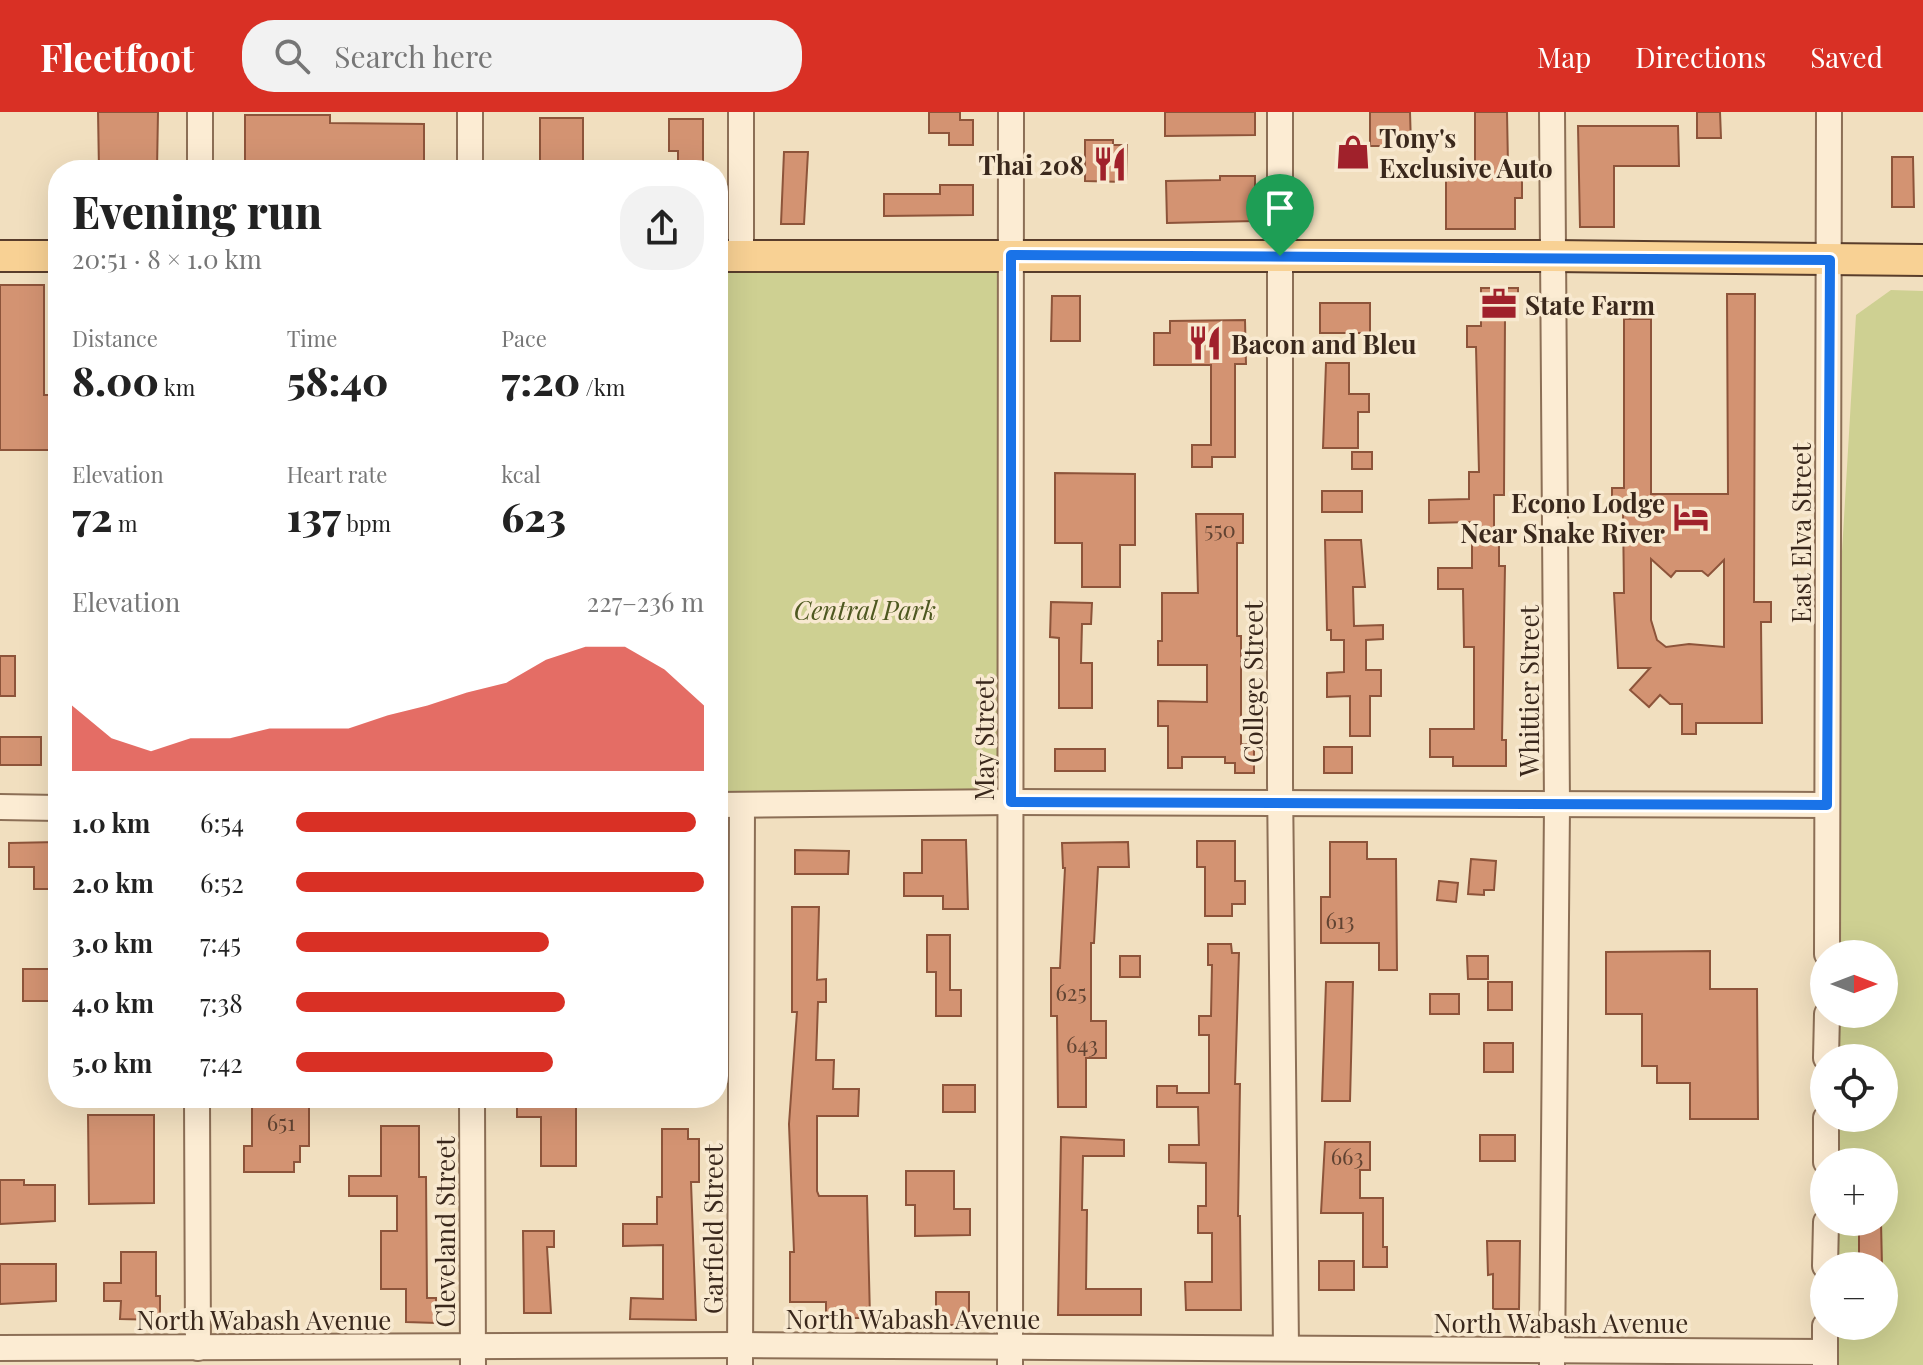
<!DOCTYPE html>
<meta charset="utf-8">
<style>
:root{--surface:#fff;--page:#f2f2f2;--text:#222;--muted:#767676;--accent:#d93025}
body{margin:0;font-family:"Playfair Display",serif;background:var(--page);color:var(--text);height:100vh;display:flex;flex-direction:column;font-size:30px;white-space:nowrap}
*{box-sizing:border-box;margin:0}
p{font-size:26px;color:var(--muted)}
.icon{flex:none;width:44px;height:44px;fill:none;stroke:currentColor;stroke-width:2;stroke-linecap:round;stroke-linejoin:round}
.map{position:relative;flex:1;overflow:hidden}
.drawer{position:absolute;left:48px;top:48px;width:680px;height:948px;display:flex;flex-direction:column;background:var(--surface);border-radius:32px;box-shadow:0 8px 32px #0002}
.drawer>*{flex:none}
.needle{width:52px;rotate:90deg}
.buttons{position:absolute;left:1810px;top:828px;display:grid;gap:16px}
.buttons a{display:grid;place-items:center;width:88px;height:88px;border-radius:50%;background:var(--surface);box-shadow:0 8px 32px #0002;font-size:40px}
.pin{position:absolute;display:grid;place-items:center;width:68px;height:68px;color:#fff;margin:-82px -34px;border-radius:50% 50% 50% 0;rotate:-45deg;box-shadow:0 0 8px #0007}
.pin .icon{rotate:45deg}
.round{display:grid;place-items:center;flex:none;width:84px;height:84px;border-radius:32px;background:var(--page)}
.summary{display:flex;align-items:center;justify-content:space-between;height:136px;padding:0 24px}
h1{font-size:44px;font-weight:800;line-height:60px}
.metrics{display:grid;grid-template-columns:repeat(3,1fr);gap:12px;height:136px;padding:8px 24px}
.metrics div{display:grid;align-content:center}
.metrics b{font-size:40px;font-weight:800}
.metrics small{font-size:22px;font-weight:400}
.metrics p{font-size:22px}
.chart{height:224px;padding:16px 24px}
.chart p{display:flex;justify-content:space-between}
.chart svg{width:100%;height:144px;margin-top:8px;fill:var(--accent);opacity:.7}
ul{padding:0 24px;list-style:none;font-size:26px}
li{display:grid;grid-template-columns:128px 96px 1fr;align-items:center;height:60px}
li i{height:20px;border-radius:10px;background:var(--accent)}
header{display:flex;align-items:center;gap:48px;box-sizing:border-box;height:112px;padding:0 40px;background:var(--accent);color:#fff}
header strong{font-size:38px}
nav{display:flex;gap:44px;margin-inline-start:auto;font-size:28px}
.search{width:560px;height:72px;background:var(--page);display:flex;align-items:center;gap:20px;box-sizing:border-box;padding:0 28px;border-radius:32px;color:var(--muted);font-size:30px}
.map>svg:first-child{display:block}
.green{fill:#ced092}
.building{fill:#d39372;stroke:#8d543a;stroke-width:2;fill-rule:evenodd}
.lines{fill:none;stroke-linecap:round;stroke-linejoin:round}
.minor-casing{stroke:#8c6f56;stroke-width:28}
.major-casing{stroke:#593d2b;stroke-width:34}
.minor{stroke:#fcecd3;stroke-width:24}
.major{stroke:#f8d194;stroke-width:30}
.route-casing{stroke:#fff;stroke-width:16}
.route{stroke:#1a73e8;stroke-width:10}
.labels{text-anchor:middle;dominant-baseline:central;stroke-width:7;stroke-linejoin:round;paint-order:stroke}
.number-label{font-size:22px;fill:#604332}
.poi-label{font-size:26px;font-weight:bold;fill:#3a281c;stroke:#f8e9d0;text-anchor:start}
.street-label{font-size:26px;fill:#3a281c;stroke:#f8e9d0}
.park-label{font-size:26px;font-style:italic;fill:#4e5820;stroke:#f8e9d0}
</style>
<header>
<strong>Fleetfoot</strong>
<div class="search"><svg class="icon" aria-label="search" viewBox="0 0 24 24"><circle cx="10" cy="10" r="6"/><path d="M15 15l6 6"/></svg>Search here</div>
<nav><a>Map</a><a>Directions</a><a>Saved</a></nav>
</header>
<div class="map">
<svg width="1923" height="1253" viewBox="0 0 1923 1253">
<rect width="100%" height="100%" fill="#f1dfbf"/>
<g class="green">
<path d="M1011,143V690L718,691V144Z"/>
<path d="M1891,178L1923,179V1253H1825V1214H1884V1154H1826V1110H1884V1050H1826V1006H1884V946H1827V902H1884V842H1827V693L1856,203Z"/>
</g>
<g class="building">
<path d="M98,0H158L157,58H99Z"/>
<path d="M929,0H960V8H973V33H949V21H929Z"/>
<path d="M1165,0H1255V23L1165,24Z"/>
<path d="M1370,0H1410L1411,34H1370Z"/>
<path d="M1475,0H1507L1508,54H1522V86H1515V117H1446V57H1475Z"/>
<path d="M1697,0H1720L1721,26H1697Z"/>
<path d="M245,3H330V11L424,12V50H330V58H245Z"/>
<rect x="540" y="6" width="43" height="52"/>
<path d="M669,7H703V58H678V39H669Z"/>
<path d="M1578,14H1678L1679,54H1614V115H1580Z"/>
<path d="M1085,28H1113V33H1127L1126,70L1085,69Z"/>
<path d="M784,40H808L804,112H781Z"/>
<path d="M1892,45H1913L1914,95H1892Z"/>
<path d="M1220,64H1255V109L1167,111L1166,69L1220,68Z"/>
<path d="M940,73H973V103L884,104V82H940Z"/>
<path d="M0,173H44V283H56V338H0Z"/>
<path d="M1481,176H1518V205H1505L1504,383H1494V418H1499V454H1505L1502,628H1506V654H1453V645H1430V617H1474V535H1464L1463,477H1438V456H1472V410L1429,411V388L1469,387V360H1479L1476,235H1467V214H1481Z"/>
<path d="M1727,182H1755L1754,490H1771V510H1761L1762,611H1696V622H1682V592H1670L1660,583L1649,595L1630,578L1650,556H1618L1614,481H1624L1623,399H1612V376H1624V207H1651V382H1728ZM1651,447L1671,465L1676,459H1702L1708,464L1724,448V535L1689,532L1666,535L1657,528L1651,508Z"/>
<path d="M1052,184H1080V229H1051Z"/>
<rect x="1320" y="191" width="50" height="30"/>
<path d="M1245,208L1246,252H1235V345H1212V355H1192V333H1211V253H1154V221H1170V209Z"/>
<path d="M1326,251H1349V282H1369V300H1358V336H1323Z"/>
<rect x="1352" y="340" width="20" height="17"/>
<path d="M1055,361L1135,362V433H1120V475H1082V431H1055Z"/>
<rect x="1322" y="379" width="40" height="21"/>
<path d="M1196,402H1243V431H1237V524H1241V632H1254V661H1235V651H1225V645H1182V656H1168V614H1158V589L1207,590V553H1158V529H1162V481H1198Z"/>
<path d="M1325,428H1361L1365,475H1353L1354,514L1383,513V527L1366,528V558H1381V584H1370V624H1350V584L1327,585V561L1344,560V528H1331V518H1327Z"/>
<path d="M1051,490L1092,491L1091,512H1082L1081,551H1092V596H1059V526L1050,525Z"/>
<rect x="0" y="544" width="15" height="40"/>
<rect x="0" y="625" width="41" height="28"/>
<rect x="1324" y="635" width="28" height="26"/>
<rect x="1055" y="637" width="50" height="22"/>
<path d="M922,728H966L968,797H943V784H904V761H922Z"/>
<path d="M1197,729H1235V769H1245V792H1232V804H1205V755H1197Z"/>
<path d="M58,730V777H34V755H9V731Z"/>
<path d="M1128,730L1129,755H1098L1094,831H1091V909H1106V946H1086V995H1058L1057,904H1051V856H1060L1065,756H1063L1062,731Z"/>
<path d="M1330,730H1367V747H1396L1397,858H1379V831H1321V785H1330Z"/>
<path d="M795,738L849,739L848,762H795Z"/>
<path d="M1471,747L1496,749L1494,778H1484V783L1468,782Z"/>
<path d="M1439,769L1458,771L1456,790L1437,788Z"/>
<path d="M792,795H819L817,868L826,867V890H818L816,948H834L833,977H859L858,1004H817V1079L819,1084H867L870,1206H826V1190H790V1140H794L789,1012L797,900H792Z"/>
<path d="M927,823H950V878H961V904H936V860H927Z"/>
<path d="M1208,832H1231L1232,841H1239L1235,972H1240L1238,1104H1240L1241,1198H1186L1185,1170H1212V1121H1198V1094H1206V1051L1169,1050V1033H1199L1198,995H1157V974H1177V981H1209V923H1199V904H1211L1212,853H1208Z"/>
<path d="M1710,839V877H1757L1758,1007H1690V971H1657V954H1642V902H1606V840Z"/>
<rect x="1120" y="844" width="20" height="21"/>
<path d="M1467,844H1488V867H1468Z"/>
<rect x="23" y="857" width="35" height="32"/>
<path d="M1326,870H1353L1350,989H1322Z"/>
<rect x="1488" y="870" width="24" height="28"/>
<rect x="1430" y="882" width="29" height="20"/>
<rect x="1484" y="931" width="29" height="29"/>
<rect x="943" y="973" width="32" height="27"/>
<path d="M252,986H309V1034H300V1050H294V1060H244V1034H252Z"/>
<path d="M517,986H576V1054H541V1005H517Z"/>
<path d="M88,1003H154V1091L89,1092Z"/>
<path d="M381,1014H419V1065H426L427,1186H436V1211L406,1210V1177H381V1119H397V1084H349V1064H381Z"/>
<path d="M662,1017H688V1027H699V1070H691L696,1208L630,1207L631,1186L663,1187V1133L623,1134V1112H657V1085H662Z"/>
<rect x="1480" y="1023" width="35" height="26"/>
<path d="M1061,1025L1124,1028V1044H1083L1082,1098H1087L1086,1177H1141V1203H1058Z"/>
<path d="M1325,1030H1370V1058H1360V1086H1383V1135H1387V1155H1363V1101H1321Z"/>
<path d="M906,1059H954V1097H970V1123L915,1124V1093H906Z"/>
<path d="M0,1068H24V1073H55V1109L0,1112Z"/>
<path d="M1881,1110L1882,1154H1859V1111Z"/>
<path d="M523,1119H554V1135H547L551,1201H524Z"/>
<path d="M1487,1129H1520L1519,1197H1493V1162L1488,1163Z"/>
<path d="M121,1140H156V1184H160V1208L120,1207L121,1189H104V1171H121Z"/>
<rect x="1319" y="1149" width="35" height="29"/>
<path d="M0,1152H56V1189L0,1192Z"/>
<rect x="936" y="1180" width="33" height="33"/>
</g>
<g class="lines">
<g class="minor-casing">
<g id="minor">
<path d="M470,0V58"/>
<path d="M741,0V144"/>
<path d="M1280,0V671L1286,1235"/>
<path d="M200,58V0"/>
<path d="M718,693L1011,690L1827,693"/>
<path d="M0,695L58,696"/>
<path d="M1827,842L1829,0"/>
<path d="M1826,946L1827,902"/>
<path d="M197,986L198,1236"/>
<path d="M472,986L473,1253"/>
<path d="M1826,1050V1006"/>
<path d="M1825,1154L1826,1110"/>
<path d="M0,1236L740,1233L1825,1240"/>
<path d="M740,1253L742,693"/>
<path d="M1010,1253L1011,0"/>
<path d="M1552,1253L1557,694L1552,0"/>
<path d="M1825,1253V1214"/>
</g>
</g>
<g class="major-casing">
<g id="major">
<path d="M0,144H58"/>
<path d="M718,144H1553L1923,148"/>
</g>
</g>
<use href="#minor" class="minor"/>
<use href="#major" class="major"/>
</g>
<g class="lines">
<g class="route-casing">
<path id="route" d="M1011,143L1830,148L1827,693L1011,690Z"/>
</g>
<use href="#route" class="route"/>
</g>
<defs>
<g id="shop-bare" transform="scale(2.76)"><path d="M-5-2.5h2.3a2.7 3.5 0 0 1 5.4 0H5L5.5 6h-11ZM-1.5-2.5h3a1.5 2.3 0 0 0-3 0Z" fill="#a0212b" stroke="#f8e9d0" stroke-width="2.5" paint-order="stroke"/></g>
<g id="restaurant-bare" transform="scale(2.76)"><path d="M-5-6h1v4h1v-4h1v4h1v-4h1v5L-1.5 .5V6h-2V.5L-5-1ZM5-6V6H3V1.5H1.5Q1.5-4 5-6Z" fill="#a0212b" stroke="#f8e9d0" stroke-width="2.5" paint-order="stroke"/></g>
<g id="office-bare" transform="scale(2.76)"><path d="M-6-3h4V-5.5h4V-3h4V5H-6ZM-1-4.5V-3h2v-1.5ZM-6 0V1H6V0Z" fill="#a0212b" stroke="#f8e9d0" stroke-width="2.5" paint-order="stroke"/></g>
<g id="hotel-bare" transform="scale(2.76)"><path d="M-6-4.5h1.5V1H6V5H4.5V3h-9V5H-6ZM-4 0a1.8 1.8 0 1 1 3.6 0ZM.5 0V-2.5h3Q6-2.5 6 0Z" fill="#a0212b" stroke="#f8e9d0" stroke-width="2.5" paint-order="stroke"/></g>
</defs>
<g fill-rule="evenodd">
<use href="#shop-bare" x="1353" y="40"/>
<use href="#restaurant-bare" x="1110" y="52"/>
<use href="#office-bare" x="1499" y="192"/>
<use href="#restaurant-bare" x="1205" y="231"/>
<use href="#hotel-bare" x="1691" y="405"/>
</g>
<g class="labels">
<g class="number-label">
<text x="1220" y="417">550</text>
<text x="1340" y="808">613</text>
<text x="1071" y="880">625</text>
<text x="1082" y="932">643</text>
<text x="281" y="1010">651</text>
<text x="1347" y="1044">663</text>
</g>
<g class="poi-label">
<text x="1379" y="25">Tony's<tspan x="1379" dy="30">Exclusive Auto</tspan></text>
<text x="1084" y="52" text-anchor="end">Thai 208</text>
<text x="1525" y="192">State Farm</text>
<text x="1231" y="231">Bacon and Bleu</text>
<text x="1665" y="390" text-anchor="end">Econo Lodge<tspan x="1665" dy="30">Near Snake River</tspan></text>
</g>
<g class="street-label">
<text transform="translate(1800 421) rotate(-90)">East Elva Street</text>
<text transform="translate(1252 570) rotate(-90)">College Street</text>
<text transform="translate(1528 579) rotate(-90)">Whittier Street</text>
<text transform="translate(983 627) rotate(-90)">May Street</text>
<text transform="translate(712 1117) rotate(-90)">Garfield Street</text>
<text transform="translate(444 1120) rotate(-90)">Cleveland Street</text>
<text x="913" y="1206">North Wabash Avenue</text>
<text x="264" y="1207">North Wabash Avenue</text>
<text x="1561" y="1210">North Wabash Avenue</text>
</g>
<g class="park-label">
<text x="865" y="497">Central Park</text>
</g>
</g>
</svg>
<div class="buttons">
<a><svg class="needle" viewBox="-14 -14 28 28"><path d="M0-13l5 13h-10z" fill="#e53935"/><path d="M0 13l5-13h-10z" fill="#767676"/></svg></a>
<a><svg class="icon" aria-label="locate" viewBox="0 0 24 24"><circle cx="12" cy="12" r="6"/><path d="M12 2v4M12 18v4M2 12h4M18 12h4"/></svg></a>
<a>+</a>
<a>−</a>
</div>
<div class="pin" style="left:1280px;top:144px;background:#1e9e55"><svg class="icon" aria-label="arrive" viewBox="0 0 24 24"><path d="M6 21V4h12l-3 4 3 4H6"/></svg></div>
<section class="drawer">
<div class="summary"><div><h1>Evening run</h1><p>20:51 · 8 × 1.0 km</p></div><a class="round"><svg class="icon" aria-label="share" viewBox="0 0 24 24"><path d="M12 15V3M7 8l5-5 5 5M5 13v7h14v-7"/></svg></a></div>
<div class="metrics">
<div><p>Distance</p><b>8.00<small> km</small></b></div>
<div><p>Time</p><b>58:40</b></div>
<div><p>Pace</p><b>7:20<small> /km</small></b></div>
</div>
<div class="metrics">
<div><p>Elevation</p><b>72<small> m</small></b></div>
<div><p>Heart rate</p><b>137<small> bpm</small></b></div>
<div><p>kcal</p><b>623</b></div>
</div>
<div class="chart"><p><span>Elevation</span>227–236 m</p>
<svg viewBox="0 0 160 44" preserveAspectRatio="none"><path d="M0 44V24L10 34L20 38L30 34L40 34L50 31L60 31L70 31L80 27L90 24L100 20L110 17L120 10L130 6L140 6L150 13L160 24V44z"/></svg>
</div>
<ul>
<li><b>1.0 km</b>6:54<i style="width:98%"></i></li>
<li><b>2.0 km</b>6:52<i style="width:100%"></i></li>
<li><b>3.0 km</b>7:45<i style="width:62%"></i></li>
<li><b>4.0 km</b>7:38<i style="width:66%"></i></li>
<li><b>5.0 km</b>7:42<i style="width:63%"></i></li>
</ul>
</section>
</div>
